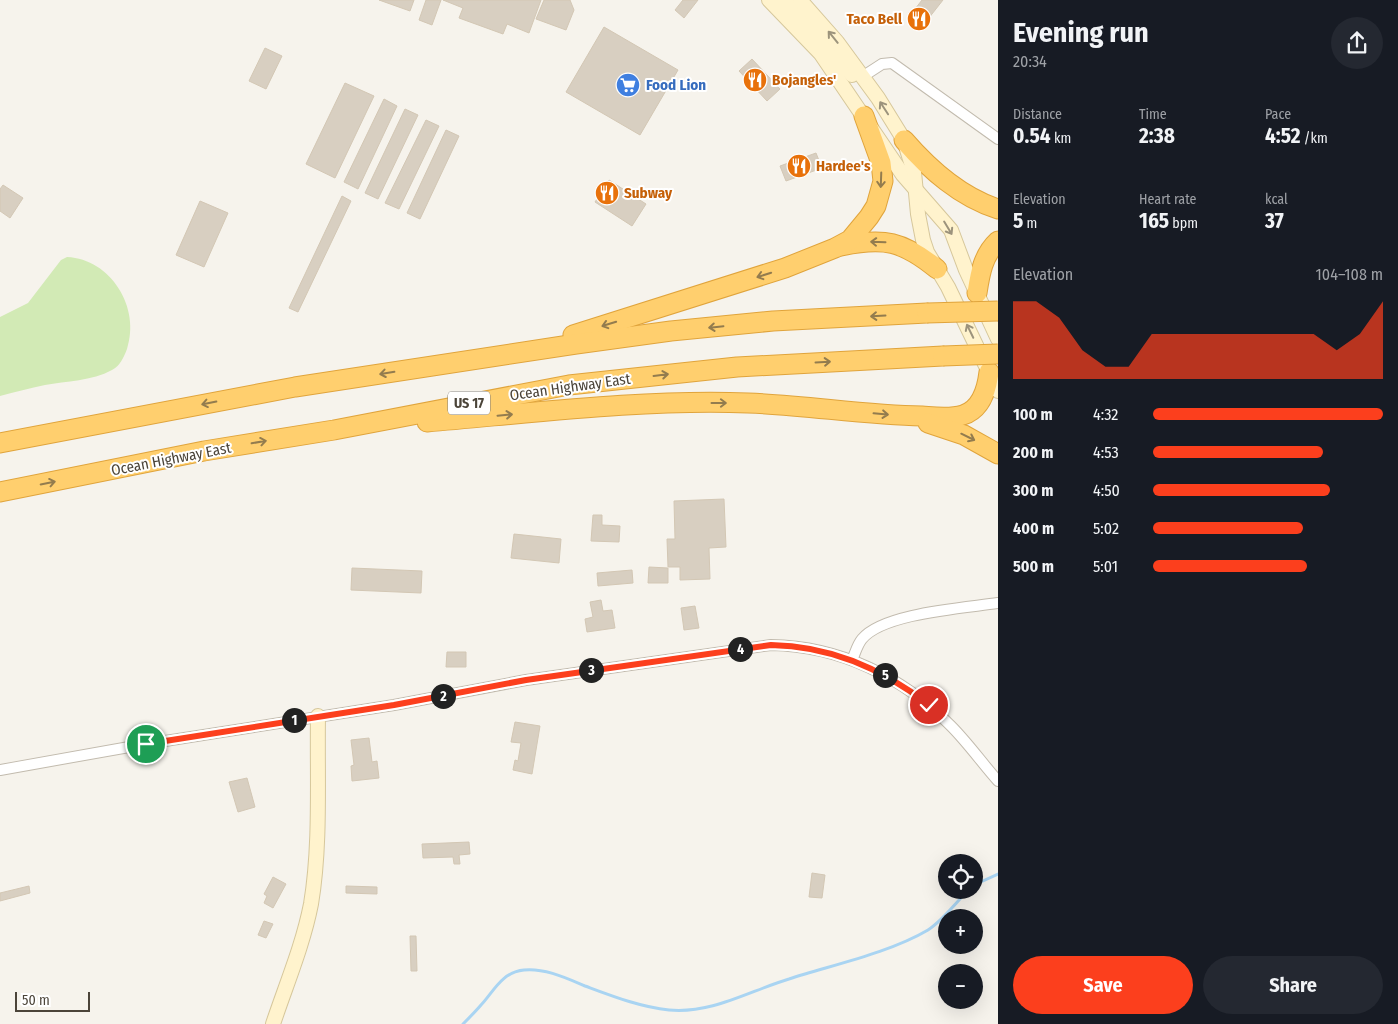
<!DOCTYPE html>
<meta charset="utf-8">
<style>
:root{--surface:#171b24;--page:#242831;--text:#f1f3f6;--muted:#9ea1a6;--accent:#fc3f1d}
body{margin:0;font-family:"Fira Sans Condensed",sans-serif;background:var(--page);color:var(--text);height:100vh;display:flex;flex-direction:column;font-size:19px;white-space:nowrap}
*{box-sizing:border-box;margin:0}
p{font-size:16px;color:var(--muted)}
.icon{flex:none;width:28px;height:28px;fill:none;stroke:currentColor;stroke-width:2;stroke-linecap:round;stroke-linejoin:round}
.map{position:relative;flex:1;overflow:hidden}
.sheet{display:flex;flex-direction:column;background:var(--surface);width:400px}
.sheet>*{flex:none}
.buttons{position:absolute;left:938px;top:854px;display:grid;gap:10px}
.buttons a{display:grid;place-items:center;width:45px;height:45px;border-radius:50%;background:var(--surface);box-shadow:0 5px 20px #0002;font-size:25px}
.scale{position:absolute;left:15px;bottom:12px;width:75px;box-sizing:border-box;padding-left:5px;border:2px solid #4b4439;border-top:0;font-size:14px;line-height:18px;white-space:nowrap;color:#4b4439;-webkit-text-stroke:4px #fff;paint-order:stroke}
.pin{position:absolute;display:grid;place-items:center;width:42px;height:42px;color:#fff;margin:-21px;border:2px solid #fff;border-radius:50%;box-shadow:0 1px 5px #0007}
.km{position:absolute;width:25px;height:25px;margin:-12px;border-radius:50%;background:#222;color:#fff;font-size:14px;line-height:25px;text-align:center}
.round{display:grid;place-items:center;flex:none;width:52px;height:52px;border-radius:26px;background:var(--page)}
.head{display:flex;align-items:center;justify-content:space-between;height:85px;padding:0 15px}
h1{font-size:28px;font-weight:700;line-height:38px}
.metrics{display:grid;grid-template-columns:repeat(3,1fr);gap:8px;height:85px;padding:5px 15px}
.metrics div{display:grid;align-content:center}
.metrics b{font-size:21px;font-weight:700}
.metrics small{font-size:14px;font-weight:400}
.metrics p{font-size:14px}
.chart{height:140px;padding:10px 15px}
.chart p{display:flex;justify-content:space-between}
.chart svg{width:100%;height:90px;margin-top:5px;fill:var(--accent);opacity:.7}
.button{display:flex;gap:10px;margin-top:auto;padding:10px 15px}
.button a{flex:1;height:58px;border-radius:30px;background:var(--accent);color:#fff;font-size:20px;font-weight:700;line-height:58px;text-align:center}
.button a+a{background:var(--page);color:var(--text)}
ul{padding:0 15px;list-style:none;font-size:16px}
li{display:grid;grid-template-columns:80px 60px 1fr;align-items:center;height:38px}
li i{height:12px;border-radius:6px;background:var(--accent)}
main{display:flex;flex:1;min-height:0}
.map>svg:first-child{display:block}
.green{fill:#d2eab5}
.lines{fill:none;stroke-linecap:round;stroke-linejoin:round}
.stream{stroke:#a9d4f2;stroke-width:3}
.building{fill:#d8cfc1;stroke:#d3c7b4}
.street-casing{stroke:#c2bbae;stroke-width:12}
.secondary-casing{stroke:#d6c79b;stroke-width:16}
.highway-casing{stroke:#e0a43c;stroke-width:21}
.street{stroke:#fff;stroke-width:10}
.secondary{stroke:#fff3cd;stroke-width:14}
.highway{stroke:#ffcf6e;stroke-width:19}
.highway-bridge-casing{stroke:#e0a43c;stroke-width:21;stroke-linecap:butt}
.highway-bridge{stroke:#ffcf6e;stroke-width:19}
.oneway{stroke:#9c937c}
.oneway2{stroke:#937c4e}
.route-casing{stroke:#fff;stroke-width:10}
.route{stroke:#fc3f1d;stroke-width:6}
.labels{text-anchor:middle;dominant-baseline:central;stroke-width:4;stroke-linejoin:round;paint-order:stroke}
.shield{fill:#fff;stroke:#817c74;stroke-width:1}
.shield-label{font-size:14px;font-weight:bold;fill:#4b4439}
.food-label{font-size:15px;font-weight:bold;fill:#c56008;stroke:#fff;text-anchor:start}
.shop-label{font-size:15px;font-weight:bold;fill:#366cbe;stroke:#fff;text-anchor:start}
.street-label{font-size:15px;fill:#4b4439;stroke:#fff}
</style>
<main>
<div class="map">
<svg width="998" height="1024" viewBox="0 0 998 1024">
<rect width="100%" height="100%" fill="#f6f3ec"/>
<path class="green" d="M67,257C111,259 141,308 127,349C124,357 120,366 112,370C92,381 66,381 45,385C30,388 15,392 0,396V317L28,303L61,260Z"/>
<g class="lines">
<g class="stream">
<path d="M974,885L998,874"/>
<path d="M463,1024C469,1018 475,1012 481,1005C494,991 502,972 524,970C545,968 566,978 585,986C612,996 640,1007 669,1010C712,1014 749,991 789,979C832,965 889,953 928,930C941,922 957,902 968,890"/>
</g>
</g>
<g class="building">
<path d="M379,0H414L410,11Z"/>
<path d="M426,0H441L432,25L419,20Z"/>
<path d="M443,0H541L529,33L507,24L503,34L459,18L463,8Z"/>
<path d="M544,0H570L574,10L566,30L536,19Z"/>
<path d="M683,0H698L684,18L675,10Z"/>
<path d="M922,0H943L921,28L908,18Z"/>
<path d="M604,27L678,70L640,135L566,92Z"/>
<path d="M265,48L282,56L266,89L249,81Z"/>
<path d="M752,59L780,89L767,101L739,71Z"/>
<path d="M345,83L374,96L335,178L306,164Z"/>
<path d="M384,99L397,106L358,189L344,182Z"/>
<path d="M405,109L418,115L378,199L365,193Z"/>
<path d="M426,120L439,126L399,209L385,203Z"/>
<path d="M446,130L459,136L420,219L407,213Z"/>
<path d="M816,153L822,168L786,181L780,166Z"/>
<path d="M609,180L646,204L632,226L595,202Z"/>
<path d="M3,185L23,198L10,218L0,211V189Z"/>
<path d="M342,196L351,201L298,312L289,308Z"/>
<path d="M200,201L228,213L204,267L176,255Z"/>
<path d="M724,499L726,547L709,548L710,579L680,580V567H668L667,539H675L674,501Z"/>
<path d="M593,515H602V525L620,526L619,542L591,541Z"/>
<path d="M514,534L561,539L559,563L511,558Z"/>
<path d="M649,567L668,568V583H648Z"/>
<path d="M352,568L422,571L421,593L351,590Z"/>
<path d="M632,570L633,583L598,586L597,573Z"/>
<path d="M601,600L603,611L612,610L615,628L587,632L585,619L593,617L590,602Z"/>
<path d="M695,606L699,628L684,630L681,608Z"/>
<path d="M447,652H466V667H446Z"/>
<path d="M515,722L540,726L532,774L513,770L515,760L518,761L521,743L511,742Z"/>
<path d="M369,738L372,762L377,761L379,778L352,781L351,766L354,765L351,740Z"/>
<path d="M247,778L255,807L238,812L229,782Z"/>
<path d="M469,842L470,854L459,855L460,864H454L453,857L423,858L422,844Z"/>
<path d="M812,873L825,875L822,898L809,897Z"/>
<path d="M273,877L286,884L273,908L264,903L267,896L264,894Z"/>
<path d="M29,886L30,893L0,901V893Z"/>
<path d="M346,886L377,887V894L346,893Z"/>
<path d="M264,921L273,924L266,938L258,935Z"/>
<path d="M410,936H416L417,971H411Z"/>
</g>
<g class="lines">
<g class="street-casing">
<g id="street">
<path d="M862,77L882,64L892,63L998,139"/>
<path d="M852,660C855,654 857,645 862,639C883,613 965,608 998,603"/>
<path d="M0,770L146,744L394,705L526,680L771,645C840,646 903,677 951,726C968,743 982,763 998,781"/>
</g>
</g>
<g class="secondary-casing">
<g id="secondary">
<path d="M769,0L821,54L903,175L951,230L966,270L998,339"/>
<path d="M784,0L852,75"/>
<path d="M800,0L837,42L878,98L904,140L914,172L918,214L923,240L927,252L948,287L998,391"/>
<path d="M273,1024C286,985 303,945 311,904C321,844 317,777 318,716"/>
</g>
</g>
<g class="highway-casing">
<g id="highway">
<path d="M904,140C930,170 960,197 998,209"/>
<path d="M841,246C884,237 903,241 937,269"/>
<path d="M977,293C980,273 983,255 998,241"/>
<path d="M573,335L785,268L835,248L850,240L869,217L876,206L883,181L881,163L864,116"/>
<path d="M427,422C533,413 643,399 748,403C806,405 864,415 922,416C936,417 950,419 963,415C982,409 987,389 989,372"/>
<path d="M928,423L964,435L998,454"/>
<path d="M0,443L295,387L576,344L671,331L773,321L927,313"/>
<path d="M0,492L204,451L334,430L569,385L737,367L943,356"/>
</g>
</g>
<use href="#street" class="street"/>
<use href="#secondary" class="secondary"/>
<use href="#highway" class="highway"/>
<g class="highway-bridge-casing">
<g id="highway-bridge">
<path d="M927,313L998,311"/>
<path d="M943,356L998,354"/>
</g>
</g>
<use href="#highway-bridge" class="highway-bridge"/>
</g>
<defs><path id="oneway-shaft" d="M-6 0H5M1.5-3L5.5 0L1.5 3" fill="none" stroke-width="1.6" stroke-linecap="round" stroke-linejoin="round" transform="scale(1.25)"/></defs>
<g class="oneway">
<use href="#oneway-shaft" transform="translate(833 37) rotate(-129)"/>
<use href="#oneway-shaft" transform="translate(884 108) rotate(-123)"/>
<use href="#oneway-shaft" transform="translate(948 228) rotate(59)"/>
<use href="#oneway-shaft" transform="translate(970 331) rotate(-116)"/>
</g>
<g class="oneway2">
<use href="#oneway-shaft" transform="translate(881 180) rotate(92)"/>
<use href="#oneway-shaft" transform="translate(878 242) rotate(-178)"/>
<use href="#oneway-shaft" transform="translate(764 275) rotate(162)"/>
<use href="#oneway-shaft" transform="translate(878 316) rotate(177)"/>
<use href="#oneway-shaft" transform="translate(609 324) rotate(163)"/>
<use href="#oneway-shaft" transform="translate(716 327) rotate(174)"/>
<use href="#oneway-shaft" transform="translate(823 362) rotate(-3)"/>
<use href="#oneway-shaft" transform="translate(387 373) rotate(171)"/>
<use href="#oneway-shaft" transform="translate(661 375) rotate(-7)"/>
<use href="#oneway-shaft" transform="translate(209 403) rotate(169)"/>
<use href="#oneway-shaft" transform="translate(719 403)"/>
<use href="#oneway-shaft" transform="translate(881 414) rotate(5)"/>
<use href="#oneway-shaft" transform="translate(505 415) rotate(-5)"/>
<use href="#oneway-shaft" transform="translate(968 437) rotate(26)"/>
<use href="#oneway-shaft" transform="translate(259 442) rotate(-10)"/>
<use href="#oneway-shaft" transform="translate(48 483) rotate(-11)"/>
</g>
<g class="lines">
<g class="route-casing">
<path id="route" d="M146,744L394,705L526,680L771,645C830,646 883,669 929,705"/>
</g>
<use href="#route" class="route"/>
</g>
<defs>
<g id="restaurant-disc" transform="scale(1.25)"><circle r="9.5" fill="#e8710a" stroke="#fff"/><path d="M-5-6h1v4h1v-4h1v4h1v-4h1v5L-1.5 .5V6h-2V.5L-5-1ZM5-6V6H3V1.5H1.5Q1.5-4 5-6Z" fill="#fff"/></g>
<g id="supermarket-disc" transform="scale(1.25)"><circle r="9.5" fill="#3f7fe0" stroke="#fff"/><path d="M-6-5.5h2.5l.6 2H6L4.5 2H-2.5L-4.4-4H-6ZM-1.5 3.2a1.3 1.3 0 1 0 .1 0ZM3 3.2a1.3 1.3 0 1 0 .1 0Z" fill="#fff"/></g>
</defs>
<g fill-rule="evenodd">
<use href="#restaurant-disc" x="919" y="19"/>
<use href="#restaurant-disc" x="755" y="80"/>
<use href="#supermarket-disc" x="628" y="85"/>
<use href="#restaurant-disc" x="799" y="166"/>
<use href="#restaurant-disc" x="607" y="193"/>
</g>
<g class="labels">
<rect class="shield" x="448" y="391.5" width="42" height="23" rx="4"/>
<g class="shield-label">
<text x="469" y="403">US 17</text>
</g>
<g class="food-label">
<text x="902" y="19" text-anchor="end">Taco Bell</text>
<text x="772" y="80">Bojangles'</text>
<text x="816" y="166">Hardee's</text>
<text x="624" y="193">Subway</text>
</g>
<g class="shop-label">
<text x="646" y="85">Food Lion</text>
</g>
<g class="street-label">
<text transform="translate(570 387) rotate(-8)">Ocean Highway East</text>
<text transform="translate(171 459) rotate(-11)">Ocean Highway East</text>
</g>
</g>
</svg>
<div class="buttons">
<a><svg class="icon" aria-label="locate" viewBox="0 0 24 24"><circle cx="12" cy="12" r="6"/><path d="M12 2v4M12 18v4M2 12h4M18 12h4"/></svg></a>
<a>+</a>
<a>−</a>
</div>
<div class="scale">50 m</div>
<div class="pin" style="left:146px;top:744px;background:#1e9e55"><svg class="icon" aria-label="arrive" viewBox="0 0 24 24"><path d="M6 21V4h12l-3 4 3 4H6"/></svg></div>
<div class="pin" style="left:929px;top:705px;background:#d93025"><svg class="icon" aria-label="check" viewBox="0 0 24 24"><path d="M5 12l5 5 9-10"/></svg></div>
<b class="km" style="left:294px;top:720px">1</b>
<b class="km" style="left:443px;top:696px">2</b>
<b class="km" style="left:591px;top:670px">3</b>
<b class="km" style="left:740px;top:649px">4</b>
<b class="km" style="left:885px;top:675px">5</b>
</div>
<section class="sheet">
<div class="head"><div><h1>Evening run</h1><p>20:34</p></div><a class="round"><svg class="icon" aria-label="share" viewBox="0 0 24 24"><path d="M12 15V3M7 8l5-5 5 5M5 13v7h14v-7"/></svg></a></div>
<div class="metrics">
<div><p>Distance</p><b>0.54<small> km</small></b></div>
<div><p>Time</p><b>2:38</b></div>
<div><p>Pace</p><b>4:52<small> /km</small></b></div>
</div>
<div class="metrics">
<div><p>Elevation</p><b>5<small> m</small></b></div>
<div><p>Heart rate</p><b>165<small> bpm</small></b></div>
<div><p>kcal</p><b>37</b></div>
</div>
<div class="chart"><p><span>Elevation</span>104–108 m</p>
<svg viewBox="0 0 160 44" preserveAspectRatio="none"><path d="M0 44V6L10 6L20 14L30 30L40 38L50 38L60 22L70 22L80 22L90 22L100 22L110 22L120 22L130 22L140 30L150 22L160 6V44z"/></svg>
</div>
<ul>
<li><b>100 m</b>4:32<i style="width:100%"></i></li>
<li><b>200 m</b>4:53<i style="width:74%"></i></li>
<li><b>300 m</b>4:50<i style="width:77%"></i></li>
<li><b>400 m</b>5:02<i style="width:65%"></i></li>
<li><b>500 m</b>5:01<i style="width:67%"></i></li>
</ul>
<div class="button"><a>Save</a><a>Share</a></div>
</section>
</main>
